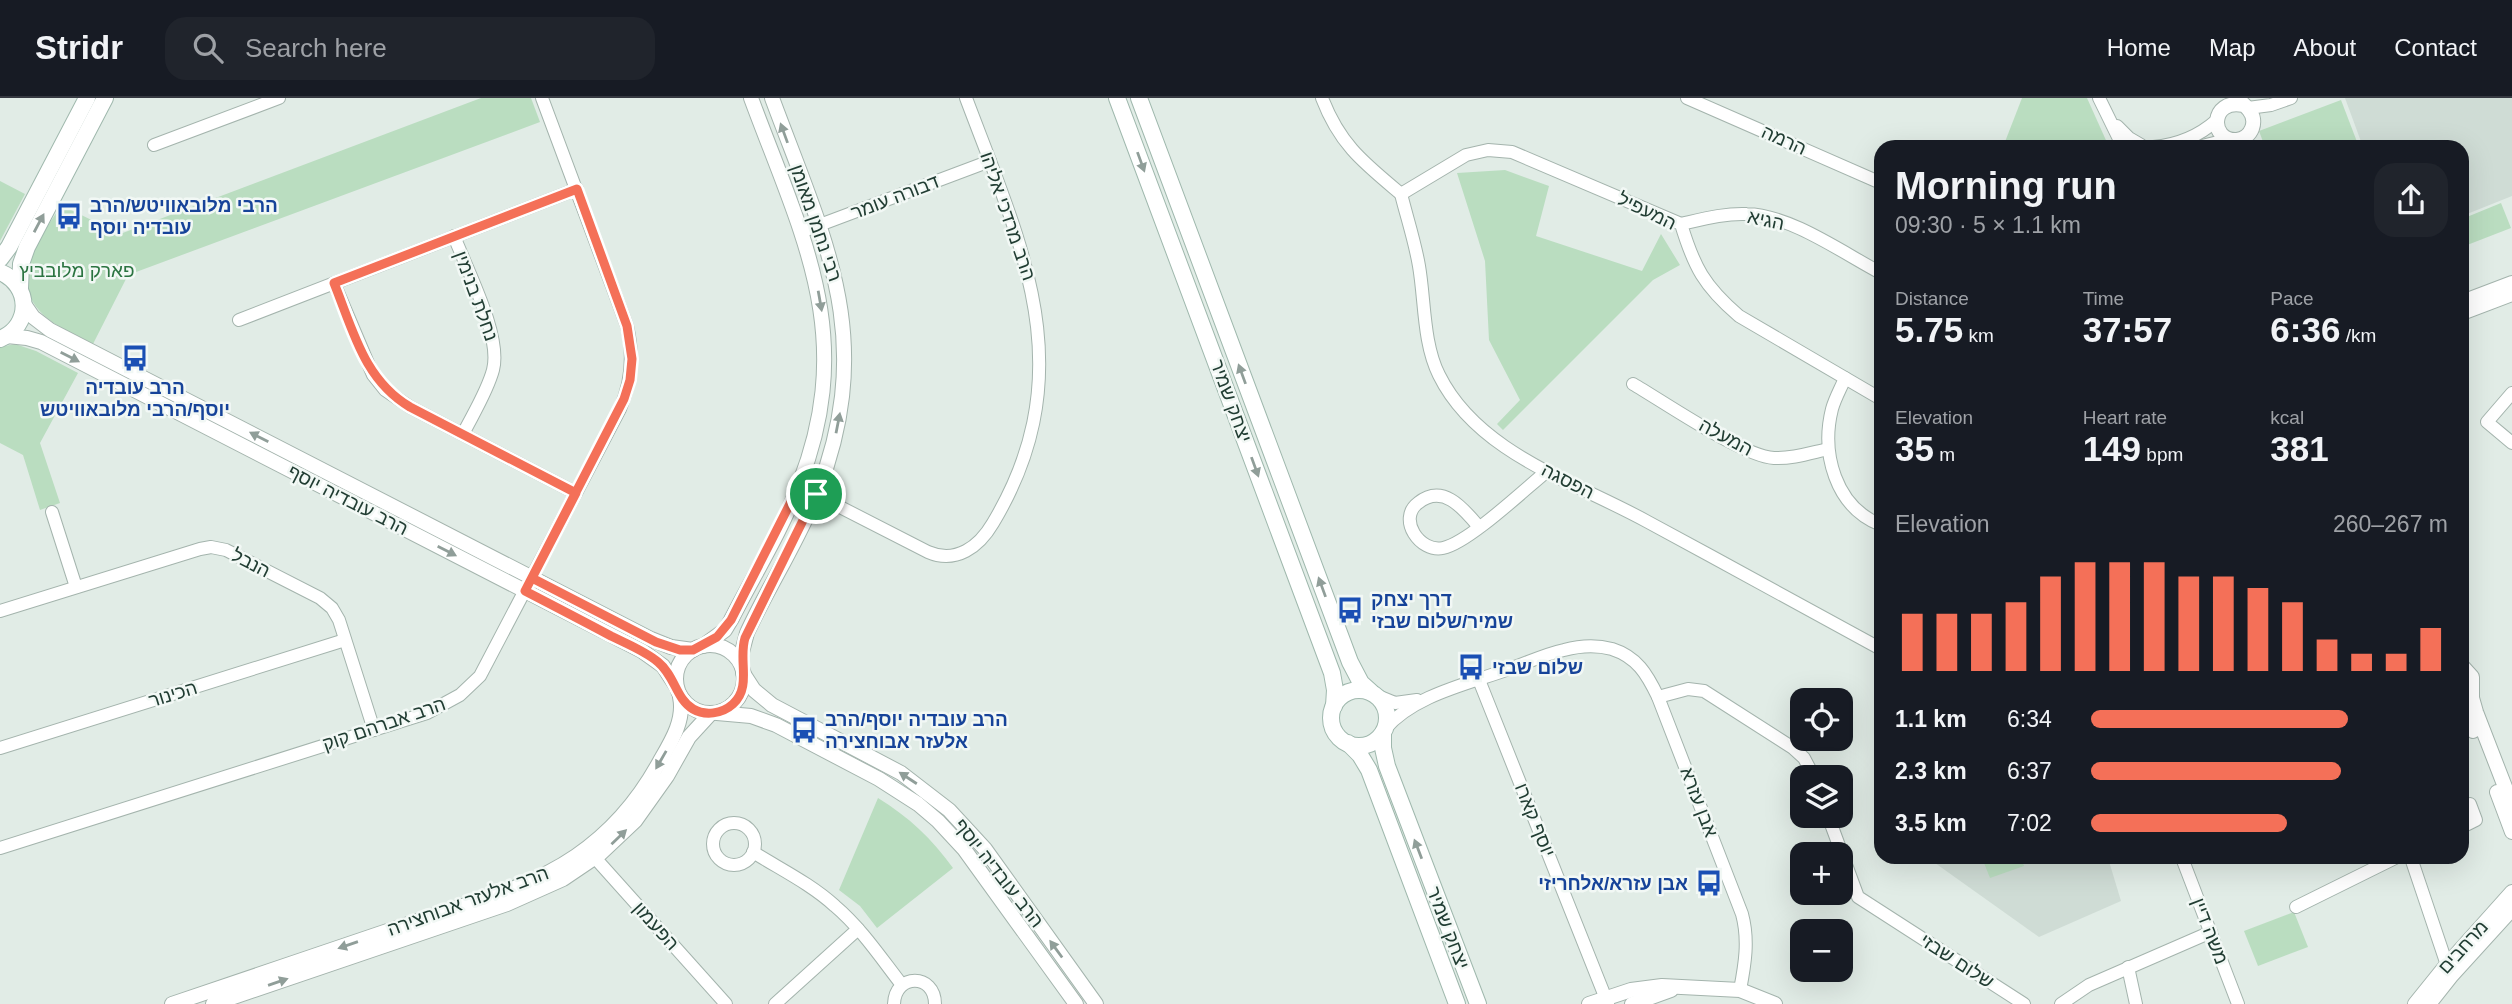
<!DOCTYPE html>
<meta charset="utf-8">
<style>
:root{--surface:#171b24;--page:#20242c;--text:#f1f3f6;--muted:#9ea1a6;--line:#363941;--accent:#f47058}
body{margin:0;font-family:Helvetica,"Noto Sans Hebrew",sans-serif;background:var(--page);color:var(--text);height:100vh;display:flex;flex-direction:column;font-size:26px;white-space:nowrap}
*{box-sizing:border-box;margin:0}
p{font-size:23px;color:var(--muted)}
.icon{flex:none;width:38px;height:38px;fill:none;stroke:currentColor;stroke-width:2;stroke-linecap:round;stroke-linejoin:round}
.map{position:relative;flex:1;overflow:hidden}
.details{position:absolute;left:1874px;top:42px;width:595px;height:724px;display:flex;flex-direction:column;background:var(--surface);border-radius:21px;box-shadow:0 7px 28px #0002}
.details>*{flex:none}
.tools{position:absolute;left:1790px;top:590px;display:grid;gap:14px}
.tools a{display:grid;place-items:center;width:63px;height:63px;border-radius:14px;background:var(--surface);box-shadow:0 7px 28px #0002;font-size:35px}
.pin{position:absolute;display:grid;place-items:center;width:60px;height:60px;color:#fff;margin:-30px;border:4px solid #fff;border-radius:50%;box-shadow:0 2px 7px #0007}
.round{display:grid;place-items:center;flex:none;width:74px;height:74px;border-radius:21px;background:var(--page)}
.overview{display:flex;align-items:center;justify-content:space-between;height:119px;padding:0 21px}
h1{font-size:38px;font-weight:600;line-height:52px}
.metrics{display:grid;grid-template-columns:repeat(3,1fr);gap:10px;height:119px;padding:7px 21px}
.metrics div{display:grid;align-content:center}
.metrics b{font-size:35px;font-weight:600}
.metrics small{font-size:19px;font-weight:400}
.metrics p{font-size:19px}
.chart{height:196px;padding:14px 21px}
.chart p{display:flex;justify-content:space-between}
.chart svg{width:100%;height:126px;margin-top:7px;stroke:var(--accent);stroke-width:6}
ul{padding:0 21px;list-style:none;font-size:23px}
li{display:grid;grid-template-columns:112px 84px 1fr;align-items:center;height:52px}
li i{height:18px;border-radius:9px;background:var(--accent)}
header{display:flex;align-items:center;gap:42px;box-sizing:border-box;height:98px;padding:0 35px;background:var(--surface);border-bottom:2px solid var(--line)}
header strong{font-size:33px}
nav{display:flex;gap:38px;margin-inline-start:auto;font-size:24px}
.search{width:490px;height:63px;background:var(--page);display:flex;align-items:center;gap:18px;box-sizing:border-box;padding:0 24px;border-radius:21px;color:var(--muted);font-size:26px}
.map>svg:first-child{display:block}
.built{fill:#cfdcd5}
.green{fill:#baddc0}
.lines{fill:none;stroke-linecap:round;stroke-linejoin:round}
.minor-casing{stroke:#a4b4ad;stroke-width:14}
.tertiary-casing{stroke:#a4b4ad;stroke-width:16}
.secondary-casing{stroke:#9fb8ad;stroke-width:18}
.minor{stroke:#fff;stroke-width:12}
.tertiary{stroke:#fff;stroke-width:14}
.secondary{stroke:#fff;stroke-width:16}
.oneway{fill:#909e99}
.route-casing{stroke:#fff;stroke-width:14}
.route{stroke:#f47058;stroke-width:9}
.labels{text-anchor:middle;dominant-baseline:central;stroke-width:5;stroke-linejoin:round;paint-order:stroke}
.street-label{font-size:19px;fill:#213d33;stroke:#f2f8f5}
.transit-label{font-size:19px;font-weight:bold;fill:#164399;stroke:#f2f8f5;text-anchor:start}
.park-label{font-size:19px;fill:#2b7441;stroke:#f2f8f5}
</style>
<header>
<strong>Stridr</strong>
<div class="search"><svg class="icon" aria-label="search" viewBox="0 0 24 24"><circle cx="10" cy="10" r="6"/><path d="M15 15l6 6"/></svg>Search here</div>
<nav><a>Home</a><a>Map</a><a>About</a><a>Contact</a></nav>
</header>
<div class="map">
<svg width="2512" height="906" viewBox="0 0 2512 906">
<rect width="100%" height="100%" fill="#e1ece6"/>
<g class="built">
<path d="M2345,0H2512V98L2462,118V49H2363Z"/>
<path d="M1928,760H2108L2121,803L2039,839Z"/>
</g>
<g class="green">
<path d="M481,0H531L540,24L128,177L93,246C62,230 24,217 27,175C28,170 27,164 30,159C38,141 51,124 61,107L120,136Z"/>
<path d="M2022,0H2087L2109,49H2003Z"/>
<path d="M2341,2L2359,49H2265L2259,33Z"/>
<path d="M1505,72L1549,88L1536,138L1642,173L1661,136L1680,167L1653,182L1503,332L1497,326L1520,302L1489,242L1485,163L1457,75Z"/>
<path d="M0,83L25,96L0,143Z"/>
<path d="M2501,105L2511,130L2462,149V121Z"/>
<path d="M15,246L36,253L78,275L40,345L60,405L40,412L23,357L0,345V249Z"/>
<path d="M878,700C909,719 932,741 953,770L877,830L860,808L839,792Z"/>
<path d="M1982,760H2021L2024,768L1990,780Z"/>
<path d="M2294,814L2308,849L2258,868L2244,833Z"/>
</g>
<g class="lines">
<g class="minor-casing">
<g id="minor">
<path d="M1322,0C1340,47 1364,65 1401,96"/>
<path d="M1687,0L1881,85"/>
<path d="M2099,0L2123,49"/>
<path d="M2248,10L2271,7L2291,0"/>
<path d="M2117,28L2129,40L2141,47"/>
<path d="M154,47L279,0"/>
<path d="M2153,49C2177,47 2199,38 2217,22"/>
<path d="M2198,49L2230,41"/>
<path d="M1401,96C1407,120 1415,144 1419,168C1425,203 1423,245 1439,277C1478,356 1576,384 1648,424C1726,466 1804,509 1881,551"/>
<path d="M1401,96L1466,57L1488,52L1512,54L1681,126C1694,169 1704,188 1739,218L1881,301"/>
<path d="M1681,126C1703,121 1725,115 1747,116C1790,117 1843,155 1881,175"/>
<path d="M801,134L990,63"/>
<path d="M454,138C467,172 502,238 493,272C487,294 473,316 463,336"/>
<path d="M334,185L373,277L385,292L410,309L576,395"/>
<path d="M239,222L577,91"/>
<path d="M1845,280C1841,290 1835,300 1832,311C1821,355 1835,409 1881,427"/>
<path d="M1633,286C1664,304 1742,358 1774,360C1792,361 1810,355 1828,351"/>
<path d="M2512,295L2487,324L2512,345"/>
<path d="M799,388L928,454C956,466 979,449 993,425C1084,273 1022,149 966,0"/>
<path d="M52,414L76,489"/>
<path d="M1479,429C1463,410 1443,385 1418,405C1397,421 1420,455 1443,450C1468,445 1524,392 1546,374"/>
<path d="M0,513L200,451L211,449L226,452L320,500L332,510L339,522L374,632"/>
<path d="M1479,582L1608,906"/>
<path d="M1378,598L1395,605L1417,602"/>
<path d="M1658,599L1688,591L1704,593L1793,650L1804,660L1814,679"/>
<path d="M1385,631C1414,597 1468,586 1509,571C1527,565 1545,556 1564,552C1579,548 1597,547 1612,551C1637,559 1647,576 1658,599L1742,816C1749,842 1745,866 1740,892"/>
<path d="M0,650L345,542"/>
<path d="M2462,709L2470,706L2476,722L2462,729"/>
<path d="M1828,718L1858,799L2024,906"/>
<circle cx="734" cy="746" r="21"/>
<path d="M0,750L427,615L460,597L480,578L620,311C632,283 634,257 627,228L542,0"/>
<path d="M588,752L726,906"/>
<path d="M753,754C780,771 811,786 835,808C861,830 881,860 902,887"/>
<path d="M2182,760L2238,906"/>
<path d="M2411,760L2447,867"/>
<path d="M2296,809L2395,760"/>
<path d="M2128,869L2136,906"/>
<path d="M775,906L858,831"/>
<path d="M894,906C895,875 935,875 935,906"/>
<path d="M2061,906L2089,887L2211,834"/>
</g>
</g>
<g class="tertiary-casing">
<g id="tertiary">
<path d="M2237,0C2241,4 2246,8 2249,12C2258,23 2252,40 2237,42C2209,44 2210,0 2243,7"/>
<path d="M2462,204L2512,185"/>
<path d="M24,206L33,219L50,232L651,541L671,549L693,552"/>
<path d="M2462,215L2512,196"/>
<path d="M7,238L27,240L41,244L642,553L663,568L676,588"/>
<circle cx="710" cy="581" r="34"/>
<path d="M703,548L725,532L731,522C754,477 782,432 800,384C857,236 802,138 751,0"/>
<path d="M2462,568L2472,579V600L2476,614L2512,707"/>
<path d="M742,569V554L747,535C769,487 799,442 818,393C877,239 825,143 772,0"/>
<path d="M743,575L754,592L772,607L901,675L949,712L985,751L1096,906"/>
<path d="M2462,609L2473,633"/>
<path d="M717,615L751,618L776,627L879,681L918,706L938,723L964,751L1076,906"/>
<path d="M2497,694L2512,734"/>
<path d="M172,906C253,879 333,851 414,824C469,805 528,791 576,758C611,734 640,700 660,663C671,644 685,622 680,599"/>
<path d="M213,906L507,806L563,781L600,756L635,723L667,678L689,639L711,615"/>
<path d="M1589,906L1631,892L1662,888L1740,892L1775,906"/>
<path d="M1632,906L1671,892"/>
<path d="M2415,906L2444,870L2512,794"/>
<path d="M2429,906L2452,877L2512,811"/>
</g>
</g>
<g class="secondary-casing">
<g id="secondary">
<path d="M1117,0L1332,575L1335,592L1334,608"/>
<path d="M1139,0L1350,564L1361,585L1371,594"/>
<path d="M0,161L9,149L87,0"/>
<path d="M0,174C31,187 32,228 0,241"/>
<path d="M20,190L21,166L27,149L105,0"/>
<circle cx="1359" cy="620" r="28"/>
<path d="M1383,635V650L1387,668L1478,906"/>
<path d="M1348,645L1360,657L1369,672L1457,906"/>
</g>
</g>
<use href="#minor" class="minor"/>
<use href="#tertiary" class="tertiary"/>
<use href="#secondary" class="secondary"/>
</g>
<defs><path id="oneway-solid" d="M-6-.8H1V-3.2L6.5 0L1 3.2V.8H-6Z" transform="scale(1.75)"/></defs>
<g class="oneway">
<use href="#oneway-solid" transform="translate(784 35) rotate(-110)"/>
<use href="#oneway-solid" transform="translate(1141 64) rotate(70)"/>
<use href="#oneway-solid" transform="translate(39 125) rotate(-62)"/>
<use href="#oneway-solid" transform="translate(820 203) rotate(80)"/>
<use href="#oneway-solid" transform="translate(70 259) rotate(27)"/>
<use href="#oneway-solid" transform="translate(1242 276) rotate(-110)"/>
<use href="#oneway-solid" transform="translate(838 325) rotate(-79)"/>
<use href="#oneway-solid" transform="translate(259 339) rotate(-153)"/>
<use href="#oneway-solid" transform="translate(1255 369) rotate(70)"/>
<use href="#oneway-solid" transform="translate(447 453) rotate(27)"/>
<use href="#oneway-solid" transform="translate(1322 489) rotate(-110)"/>
<use href="#oneway-solid" transform="translate(661 662) rotate(120)"/>
<use href="#oneway-solid" transform="translate(908 680) rotate(-147)"/>
<use href="#oneway-solid" transform="translate(619 739) rotate(-44)"/>
<use href="#oneway-solid" transform="translate(1418 751) rotate(-111)"/>
<use href="#oneway-solid" transform="translate(348 847) rotate(161)"/>
<use href="#oneway-solid" transform="translate(1056 851) rotate(-126)"/>
<use href="#oneway-solid" transform="translate(278 884) rotate(-19)"/>
</g>
<g class="lines">
<g class="route-casing">
<path id="route" d="M816,396L799,388L731,522L717,539L693,552H680L656,544L532,480L576,395L410,309C364,282 353,232 334,185L577,91L627,228L632,261L630,282L624,301L525,493C554,508 583,523 611,538C627,546 645,553 658,564C675,578 676,601 693,611C705,618 722,616 733,606C752,589 738,562 745,540L816,396"/>
</g>
<use href="#route" class="route"/>
</g>
<defs>
<g id="bus-bare" transform="scale(2.1)"><path d="M-5-6H5V4H4V6H2V4H-2V6H-4V4H-5ZM-3.5-4V0h7V-4ZM-3.5 1.2v1.5H-2V1.2ZM2 1.2v1.5H3.5V1.2Z" fill="#1a4fb4" stroke="#f2f8f5" stroke-width="2.5" paint-order="stroke"/></g>
</defs>
<g fill-rule="evenodd">
<use href="#bus-bare" x="69" y="118"/>
<use href="#bus-bare" x="135" y="260"/>
<use href="#bus-bare" x="1350" y="512"/>
<use href="#bus-bare" x="1471" y="569"/>
<use href="#bus-bare" x="804" y="632"/>
<use href="#bus-bare" x="1709" y="785"/>
</g>
<g class="labels">
<g class="street-label">
<text transform="translate(1784 42) rotate(24)">הרמה</text>
<text transform="translate(895 99) rotate(-21)">דבורה עומר</text>
<text transform="translate(1647 113) rotate(26)">המעפיל</text>
<text transform="translate(1008 118) rotate(71)">הרב מרדכי אליהו</text>
<text transform="translate(1766 122) rotate(12)">הגיא</text>
<text transform="translate(816 125) rotate(71)">רבי נחמן מאומן</text>
<text transform="translate(476 198) rotate(70)">נחלת בנימין</text>
<text transform="translate(1231 303) rotate(70)">יצחק שמיר</text>
<text transform="translate(1726 339) rotate(28)">המעלה</text>
<text transform="translate(1568 383) rotate(27)">הפסגה</text>
<text transform="translate(348 402) rotate(27)">הרב עובדיה יוסף</text>
<text transform="translate(251 465) rotate(27)">הנבל</text>
<text transform="translate(173 596) rotate(-17)">הכינור</text>
<text transform="translate(384 626) rotate(-19)">הרב אברהם קוק</text>
<text transform="translate(1699 704) rotate(69)">אבן עזרא</text>
<text transform="translate(1535 722) rotate(68)">יוסף קארו</text>
<text transform="translate(999 775) rotate(52)">הרב עובדיה יוסף</text>
<text transform="translate(468 803) rotate(-20)">הרב אלעזר אבוחצירה</text>
<text transform="translate(656 828) rotate(48)">הפעמון</text>
<text transform="translate(1448 830) rotate(69)">יצחק שמיר</text>
<text transform="translate(2210 833) rotate(69)">משה דיין</text>
<text transform="translate(2463 849) rotate(-48)">מרחבים</text>
<text transform="translate(1957 863) rotate(33)">שלום שבזי</text>
</g>
<g class="transit-label">
<text x="90" y="107">הרבי מלובאוויטש/הרב<tspan x="90" dy="22">עובדיה יוסף</tspan></text>
<text x="135" y="289" text-anchor="middle">הרב עובדיה<tspan x="135" dy="22">יוסף/הרבי מלובאוויטש</tspan></text>
<text x="1371" y="501">דרך יצחק<tspan x="1371" dy="22">שמיר/שלום שבזי</tspan></text>
<text x="1492" y="569">שלום שבזי</text>
<text x="825" y="621">הרב עובדיה יוסף/הרב<tspan x="825" dy="22">אלעזר אבוחצירה</tspan></text>
<text x="1688" y="785" text-anchor="end">אבן עזרא/אלחריזי</text>
</g>
<g class="park-label">
<text x="77" y="172">פארק מלובביץ</text>
</g>
</g>
</svg>
<div class="tools">
<a><svg class="icon" aria-label="locate" viewBox="0 0 24 24"><circle cx="12" cy="12" r="6"/><path d="M12 2v4M12 18v4M2 12h4M18 12h4"/></svg></a>
<a><svg class="icon" aria-label="layers" viewBox="0 0 24 24"><path d="M12 4l9 5-9 5-9-5zM3 14l9 5 9-5"/></svg></a>
<a>+</a>
<a>−</a>
</div>
<div class="pin" style="left:816px;top:396px;background:#1e9e55"><svg class="icon" aria-label="arrive" viewBox="0 0 24 24"><path d="M6 21V4h12l-3 4 3 4H6"/></svg></div>
<section class="details">
<div class="overview"><div><h1>Morning run</h1><p>09:30 · 5 × 1.1 km</p></div><a class="round"><svg class="icon" aria-label="share" viewBox="0 0 24 24"><path d="M12 15V3M7 8l5-5 5 5M5 13v7h14v-7"/></svg></a></div>
<div class="metrics">
<div><p>Distance</p><b>5.75<small> km</small></b></div>
<div><p>Time</p><b>37:57</b></div>
<div><p>Pace</p><b>6:36<small> /km</small></b></div>
</div>
<div class="metrics">
<div><p>Elevation</p><b>35<small> m</small></b></div>
<div><p>Heart rate</p><b>149<small> bpm</small></b></div>
<div><p>kcal</p><b>381</b></div>
</div>
<div class="chart"><p><span>Elevation</span>260–267 m</p>
<svg viewBox="0 0 160 44" preserveAspectRatio="none"><path d="M5 44V24M15 44V24M25 44V24M35 44V20M45 44V11M55 44V6M65 44V6M75 44V6M85 44V11M95 44V11M105 44V15M115 44V20M125 44V33M135 44V38M145 44V38M155 44V29"/></svg>
</div>
<ul>
<li><b>1.1 km</b>6:34<i style="width:72%"></i></li>
<li><b>2.3 km</b>6:37<i style="width:70%"></i></li>
<li><b>3.5 km</b>7:02<i style="width:55%"></i></li>
</ul>
</section>
</div>
